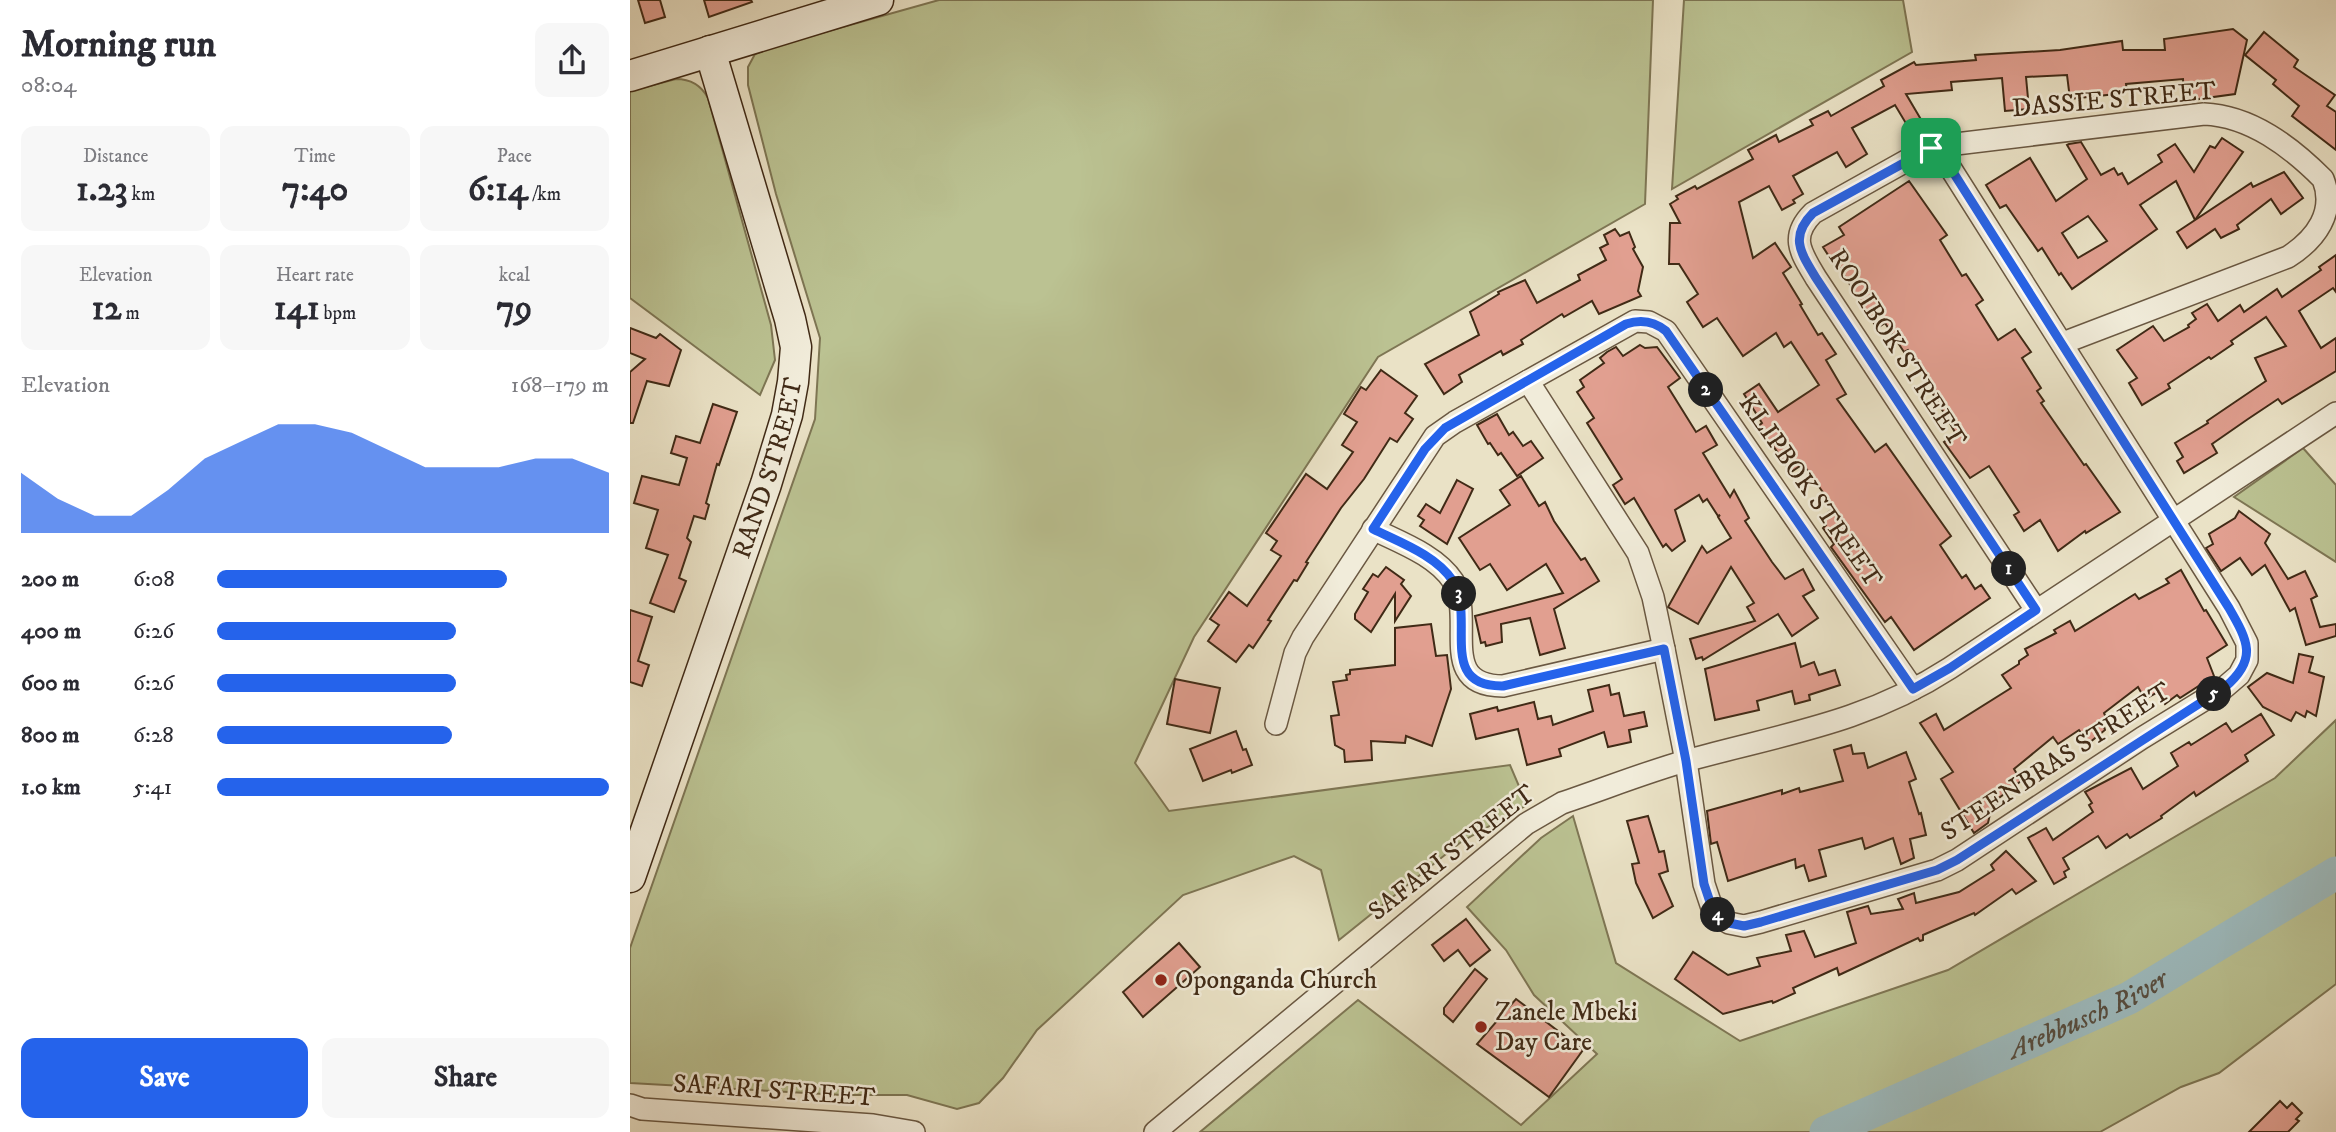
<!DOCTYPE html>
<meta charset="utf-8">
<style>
:root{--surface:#fff;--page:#f7f7f7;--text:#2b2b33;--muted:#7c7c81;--accent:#2563eb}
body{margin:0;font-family:"IM FELL DW Pica",serif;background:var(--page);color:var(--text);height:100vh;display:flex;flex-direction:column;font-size:26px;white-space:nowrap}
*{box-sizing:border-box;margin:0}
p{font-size:23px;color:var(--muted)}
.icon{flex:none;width:38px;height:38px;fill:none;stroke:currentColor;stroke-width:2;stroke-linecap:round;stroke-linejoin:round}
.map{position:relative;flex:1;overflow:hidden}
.details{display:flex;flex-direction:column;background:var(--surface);width:630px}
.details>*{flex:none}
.pin{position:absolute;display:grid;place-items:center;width:60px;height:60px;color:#fff;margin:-30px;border-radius:14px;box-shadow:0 4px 10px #0006}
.km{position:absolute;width:35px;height:35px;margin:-18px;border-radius:50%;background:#222;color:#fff;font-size:19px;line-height:35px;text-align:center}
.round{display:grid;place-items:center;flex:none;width:74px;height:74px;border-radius:14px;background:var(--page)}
.summary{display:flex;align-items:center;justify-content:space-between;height:119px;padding:0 21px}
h1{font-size:38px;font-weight:700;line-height:52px}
.stats{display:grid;grid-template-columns:repeat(3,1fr);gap:10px;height:119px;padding:7px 21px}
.stats div{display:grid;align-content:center;border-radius:14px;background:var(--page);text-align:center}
.stats b{font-size:35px;font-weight:700}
.stats small{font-size:19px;font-weight:400}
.stats p{font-size:19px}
.chart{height:196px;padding:14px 21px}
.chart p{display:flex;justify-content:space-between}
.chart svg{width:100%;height:126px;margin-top:7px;fill:var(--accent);opacity:.7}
.action{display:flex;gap:14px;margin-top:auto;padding:14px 21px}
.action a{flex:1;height:80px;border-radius:14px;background:var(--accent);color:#fff;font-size:28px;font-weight:700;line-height:80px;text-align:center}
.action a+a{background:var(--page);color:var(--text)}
ul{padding:0 21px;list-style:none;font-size:23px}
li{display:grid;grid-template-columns:112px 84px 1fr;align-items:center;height:52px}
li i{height:18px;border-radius:9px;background:var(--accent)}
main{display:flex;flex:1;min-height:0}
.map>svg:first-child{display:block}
.green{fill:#bbc292;stroke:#7e7654;stroke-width:2}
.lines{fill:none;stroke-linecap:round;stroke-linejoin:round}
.river{stroke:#9dbbbf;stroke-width:33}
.building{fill:#e19f90;stroke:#402a16;stroke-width:2;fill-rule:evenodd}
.street-casing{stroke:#6a5842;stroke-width:24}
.secondary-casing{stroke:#402a16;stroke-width:33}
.street{stroke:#f1ecda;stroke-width:21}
.secondary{stroke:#f1ecda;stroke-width:30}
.route-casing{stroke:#fff;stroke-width:14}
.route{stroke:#2563eb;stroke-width:9}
.poi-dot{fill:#8f2418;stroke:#f1ecda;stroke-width:2.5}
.labels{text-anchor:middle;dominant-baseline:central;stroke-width:5;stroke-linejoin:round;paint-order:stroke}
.street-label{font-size:26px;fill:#402a16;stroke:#f1ecda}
.poi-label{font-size:26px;fill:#402a16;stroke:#f1ecda;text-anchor:start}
.water-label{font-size:28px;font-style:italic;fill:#574e40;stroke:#f1ecda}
</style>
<main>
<section class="details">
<div class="summary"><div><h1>Morning run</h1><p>08:04</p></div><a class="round"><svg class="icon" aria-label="share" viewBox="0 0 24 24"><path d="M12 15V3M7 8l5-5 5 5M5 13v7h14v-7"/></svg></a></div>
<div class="stats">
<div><p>Distance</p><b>1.23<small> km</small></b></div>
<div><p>Time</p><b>7:40</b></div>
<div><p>Pace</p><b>6:14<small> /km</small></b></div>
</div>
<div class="stats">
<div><p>Elevation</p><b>12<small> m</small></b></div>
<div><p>Heart rate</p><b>141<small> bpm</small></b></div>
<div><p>kcal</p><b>79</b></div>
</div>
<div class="chart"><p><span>Elevation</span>168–179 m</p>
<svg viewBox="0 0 160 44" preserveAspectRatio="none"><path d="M0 44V23L10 32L20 38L30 38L40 29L50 18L60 12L70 6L80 6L90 9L100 15L110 21L120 21L130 21L140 18L150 18L160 23V44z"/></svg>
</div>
<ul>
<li><b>200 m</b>6:08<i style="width:74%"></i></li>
<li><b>400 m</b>6:26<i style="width:61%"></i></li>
<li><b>600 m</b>6:26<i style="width:61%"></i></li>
<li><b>800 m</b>6:28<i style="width:60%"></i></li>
<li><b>1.0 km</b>5:41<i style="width:100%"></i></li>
</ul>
<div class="action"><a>Save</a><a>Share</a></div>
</section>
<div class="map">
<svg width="1706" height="1132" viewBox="0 0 1706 1132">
<rect width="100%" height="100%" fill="#eae2c6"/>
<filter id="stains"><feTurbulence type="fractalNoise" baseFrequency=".00286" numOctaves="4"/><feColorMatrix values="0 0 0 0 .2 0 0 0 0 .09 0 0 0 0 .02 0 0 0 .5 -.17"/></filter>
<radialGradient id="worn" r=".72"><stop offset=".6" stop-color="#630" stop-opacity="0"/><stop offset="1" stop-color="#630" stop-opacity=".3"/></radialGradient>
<g class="green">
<path d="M309,0H1023L1015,204L748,357L564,637L505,763L539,811L880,765L897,805L831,842L709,940L691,870L664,856L553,895L407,1030L373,1078L349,1103L327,1109L277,1095H212L0,1083V948L185,419L190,338L146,194L118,85V67L125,54L145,46Z"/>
<path d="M1054,0H1273L1282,52L1042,189Z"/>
<path d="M46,79C61,79 71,85 78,98L141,325L145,360L130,395L0,298V91Z"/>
<path d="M1673,448L1706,485V562L1604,497Z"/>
<path d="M1706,720V871L1497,997L1193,1132H570L728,1000L891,1125L967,1054L904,995L876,950L837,907L911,838L943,816L986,963L1110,1041L1318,970L1645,778Z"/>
<path d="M1706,873V984L1589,1073L1551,1087L1470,1132H1196L1499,998Z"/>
</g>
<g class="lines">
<path class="river" id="s1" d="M1196,1132L1499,998L1706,873"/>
</g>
<g class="building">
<path d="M8,0H30L35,17L15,23Z"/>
<path d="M74,0H121L122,2L79,17Z"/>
<path d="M1603,29L1617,40L1605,94L1554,101L1553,79L1496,84L1497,91L1486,92V94L1440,99L1437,75L1396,77L1399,109L1375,111L1372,78L1321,82L1322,90L1276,94L1299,133L1295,135L1286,140L1265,105L1222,128L1237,154L1216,167L1207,152L1163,176L1173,194L1163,200L1165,203L1152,210L1139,186L1109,202L1123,258L1145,243L1161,267L1153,273L1172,304L1170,305L1188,335L1192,333L1206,354L1196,360L1216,394L1207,399L1245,452L1256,444L1321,536L1310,545L1332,578L1336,575L1345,589L1351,585L1360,598L1284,650L1261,617L1255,622L1201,547L1204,544L1193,528L1196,525L1192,517L1204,508L1173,464L1161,472L1141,443L1138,444L1126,428L1132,423L1114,394L1129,384L1148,412L1189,385L1161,342L1154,347L1146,333L1113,356L1087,318L1073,327L1057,302L1068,294L1049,264H1039L1040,223H1050L1040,204L1048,199L1046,196L1065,186L1067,189L1123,159L1118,150L1146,135L1149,142L1183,125L1180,120L1198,111L1201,116L1254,86L1251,80L1284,62L1286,65L1346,60L1345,55L1430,50L1492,41L1493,50H1535L1534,39Z"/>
<path d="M1634,32L1668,60L1664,67L1705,95L1697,106L1706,112V150L1662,116L1669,106L1643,84L1646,80L1615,55Z"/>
<path d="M1592,138L1613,152L1565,220L1546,181L1510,205L1527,229L1442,289L1431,273L1429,275L1412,248L1408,251L1376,205L1370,208L1356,185L1400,158L1426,201L1457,179L1437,145L1439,144L1451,142L1471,175L1484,168L1488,175L1492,173L1498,184L1532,162L1528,155L1545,144L1564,172L1580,146L1585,148ZM1458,216L1477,241L1448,258L1432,233Z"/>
<path d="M1654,172L1673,198L1651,214L1641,199L1607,225L1609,229L1591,238L1585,229L1557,248L1547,232L1621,183L1623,187Z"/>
<path d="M1279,181L1317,235L1310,240L1332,276L1336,274L1353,300L1346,305L1368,340L1385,329L1401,352L1392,358L1411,388L1407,391L1414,401L1411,403L1454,465L1456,464L1490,512L1456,533L1455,531L1428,551L1410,520L1394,531L1384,515L1389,512L1359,466L1340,478L1314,442L1326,434L1303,394L1306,392L1278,350L1274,352L1255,323L1247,328L1209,267L1207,269L1193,247L1214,235L1209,227Z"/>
<path d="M985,229L990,236L999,232L1005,247L1003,249L1013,267L1008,291L1011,296L969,314L962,301L934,317L932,314L891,340L893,344L873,355L871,351L829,375L832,382L814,394L795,364L849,335L840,312L869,294L868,292L895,280L907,303L950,280L948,275L976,260L970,248L978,244L974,235Z"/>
<path d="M1706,255V292L1703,288L1669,311L1691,348L1706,338V371L1652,404L1648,399L1618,419L1582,444L1587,453L1554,473L1547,461L1553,457L1545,443L1578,423L1577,421L1636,381L1625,358L1656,346L1636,317L1601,341L1603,344L1581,359L1579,357L1538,384L1540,388L1512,405L1499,383L1507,378L1487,350L1523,326L1534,341L1559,327L1558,325L1566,319L1562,313L1577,304L1588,321L1610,305L1614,312L1647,289L1652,297L1691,270L1689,267Z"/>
<path d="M0,328L26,338L30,334L51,350L39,386L17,381L3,423H0V372L15,359L0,353Z"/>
<path d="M1010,345L1015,348L1027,347L1050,378L1038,387L1066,432L1076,426L1087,445L1073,453L1100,497L1104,490L1119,518L1115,521L1142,562L1155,579L1173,569L1184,590L1173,596L1188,618L1162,636L1148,614L1073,660L1072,657L1066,659L1060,639L1125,621L1117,607L1124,603L1101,567L1068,624L1038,607L1072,546L1077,553L1101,538L1088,517L1090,515L1088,516L1077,499L1073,502L1069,495L1045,510L1055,541L1042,551L1036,544L1033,547L1004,498L995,504L983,485L992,479L957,423L964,418L947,392L954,387L950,380L974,363L970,358L977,352L986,347L993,356Z"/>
<path d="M751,370L787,396L775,413L783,419L767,442L760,438L734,479L711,508L676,562L678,563L667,581L664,580L638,620L641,621L623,648L619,645L606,662L578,641L589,625L580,619L599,592L617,606L651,556L641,550L647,541L636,533L676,474L697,489L723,452L712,445L727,422L714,414L731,387L736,390Z"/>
<path d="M83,404L107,412L89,465L87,464L76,503L79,505L75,519L64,516L57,538L61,542L49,578L56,581L44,612L20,603L38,555L16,548L28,510L4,503L12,476L49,485L57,458L41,453L46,436L70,443Z"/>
<path d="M867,414L879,435L883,432L893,446L901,441L913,458L887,476L871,453L868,455L860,443L858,444L847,425Z"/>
<path d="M891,476L909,506L915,502L924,521L951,560L955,558L969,581L924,609L935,648L910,655L900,618L871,624L872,642L856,646L855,642L851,643L845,616L933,593L916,564L877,590L860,564L850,570L829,538L880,505L870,490Z"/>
<path d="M827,480L843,489L817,544L790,526L794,520L788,516L796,504L810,513Z"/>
<path d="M1609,511L1640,534L1635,543L1658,579L1675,571L1687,596L1681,599L1690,627L1706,624V636L1676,645L1665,608L1660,611L1635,565L1622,575L1610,558L1591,571L1576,548L1583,544L1579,534L1605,518Z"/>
<path d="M756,567L774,580L771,584L781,596L765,621V594L741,632L725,619V614L738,592L733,589L743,574L748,577Z"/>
<path d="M1551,570L1574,611L1576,610L1597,645L1577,658L1584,676L1550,698L1547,695L1535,704L1528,692L1515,699L1508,687L1474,713L1477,720L1473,723L1475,730L1459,743L1449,730L1428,744L1423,737L1384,769L1391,781L1365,801L1368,806L1361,810L1358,823L1344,833L1311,779L1323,772L1290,723L1306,714L1314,730L1381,688L1372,675L1389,664V661L1398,655L1395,649L1426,633L1424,630L1440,621L1445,631L1505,594L1509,599L1539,583L1536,579Z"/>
<path d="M0,610L22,617L8,661L19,665L12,686L0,682Z"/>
<path d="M801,624L806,656L817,655L821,689L802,746L776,736L775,743L741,741L742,760L715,762L714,750L705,745L701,716L709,715L703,682L717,680L716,675L720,674V670L765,665V628Z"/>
<path d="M1165,643L1171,667L1184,662L1189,675L1205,670L1210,685L1179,695L1180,700L1165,704L1162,691L1127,701L1129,710L1085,720L1075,669Z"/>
<path d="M1669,654L1683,657L1679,672L1694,677L1686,716L1677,711L1675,717L1666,712L1661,721L1633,707L1618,687L1637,673L1663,683Z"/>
<path d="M545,679L590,688L580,733L537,724Z"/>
<path d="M979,685L981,695L989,693L994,716L1014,712L1017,726L999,730L1001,742L978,747L974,732L929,749L931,756L897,765L888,729L846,739L840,714L867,707L868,711L904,702L908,719L921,716L923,725L963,711L958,690Z"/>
<path d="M1631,714L1644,735L1615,755L1618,761L1566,796L1564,792L1531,816L1532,818L1500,838L1497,834L1476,848L1468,836L1433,858L1439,869L1434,872L1436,877L1424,884L1398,838L1416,828L1423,840L1463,812L1459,805L1462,803L1455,792L1501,768L1513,789L1548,766L1541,753L1559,742L1561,745L1596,723L1602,732Z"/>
<path d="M606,731L613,750L616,749L622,765L602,773L601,770L573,781L560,749Z"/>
<path d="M1221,745L1223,754L1234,753L1238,768L1276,752L1286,779L1279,782L1289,814L1291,813L1296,835L1280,839L1284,858L1271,864L1263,838L1235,849L1232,838L1189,850L1196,876L1179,881L1174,865L1166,868L1165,859L1098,881L1087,842L1081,844L1077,811L1152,790V794L1169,788L1170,792L1213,781L1204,750Z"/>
<path d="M1018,816L1029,852L1034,851L1038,871L1029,874L1043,906L1023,918L1006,883L1002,864L1009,863L997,821Z"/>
<path d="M1376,851L1406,881L1386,894L1382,889L1345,915L1344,913L1293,935V940L1290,941L1288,938L1209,975L1207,968L1163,988L1165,993L1143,1003L1142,1001L1093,1014L1045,979L1063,952L1098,975L1130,966L1127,958L1161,951L1156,935L1174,931L1185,957L1226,943L1217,912L1238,906L1241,914L1273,909L1268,899L1284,893L1286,903L1329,892L1364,870L1361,865Z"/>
<path d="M836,919L860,950L840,966L828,950L814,961L802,945Z"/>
<path d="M549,943L570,967L513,1017L493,992Z"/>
<path d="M845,969L857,979L823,1022L814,1014V1008Z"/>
<path d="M886,999L953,1050L919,1097L847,1044Z"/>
<path d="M1650,1101L1657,1108L1662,1103L1672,1113L1666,1119L1669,1121L1658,1132H1619Z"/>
</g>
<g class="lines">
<g class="street-casing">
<g id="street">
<path d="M1301,147L1574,114C1621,116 1661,147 1693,179C1706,212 1686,239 1658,257L1433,343"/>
<path d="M898,381L1008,553L1023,597L1034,649L1056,761L1074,884L1081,905L1089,917L1099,923L1114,926L1131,922L1307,870L1327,860L1512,738L1595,687L1609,675L1617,660V643L1599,608L1316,161L1301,147L1183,213C1159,237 1171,253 1186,278L1406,610"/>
<path d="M743,529C769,542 806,555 823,581C846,619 806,686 873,686L1034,649"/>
<path d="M646,724L665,653L673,637L805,436L825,422L1005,321L1019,322L1036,331L1283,689"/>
<path d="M0,1105L12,1109L243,1125L284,1132"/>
<path d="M525,1132L896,824L932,803C974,789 1016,772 1059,760C1153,734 1235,723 1320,668L1706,413"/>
</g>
</g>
<g class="secondary-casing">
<g id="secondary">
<path d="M0,76L248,0"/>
<path id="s2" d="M0,877L136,484L157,415L163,382L166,347L160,319L80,51"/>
</g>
</g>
<use href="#street" class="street"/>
<use href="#secondary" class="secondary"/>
</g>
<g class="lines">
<g class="route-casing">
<path id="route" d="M1301,148L1316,161L1599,608C1618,641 1628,659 1595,687L1327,860L1307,870L1131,922L1114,926L1099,923L1089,917L1081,905L1074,884L1056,761L1034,649L873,686C806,687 846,618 823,581C806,555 769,542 743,529L795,449L815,428L996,324C1011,319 1024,321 1036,331L1283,689L1320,668L1406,610L1186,278C1171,253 1159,237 1183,213Z"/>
</g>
<use href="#route" class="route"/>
</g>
<g class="poi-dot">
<circle cx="531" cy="980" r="7"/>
<circle cx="851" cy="1027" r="7"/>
</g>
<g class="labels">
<g class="street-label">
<text transform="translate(1484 100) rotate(-5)">DASSIE STREET</text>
<text transform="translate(1267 348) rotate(57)">ROOIBOK STREET</text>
<text stroke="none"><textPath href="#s2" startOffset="432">RAND STREET</textPath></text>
<text transform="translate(1180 491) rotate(55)">KLIPBOK STREET</text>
<text transform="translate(1426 762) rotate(-33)">STEENBRAS STREET</text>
<text transform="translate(822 853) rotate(-38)">SAFARI STREET</text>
<text transform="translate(144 1091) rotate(4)">SAFARI STREET</text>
</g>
<g class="poi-label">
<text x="545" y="980">Oponganda Church</text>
<text x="865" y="1012">Zanele Mbeki<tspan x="865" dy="30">Day Care</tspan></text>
</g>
<g class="water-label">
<text stroke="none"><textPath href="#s1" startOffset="287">Arebbusch River</textPath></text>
</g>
</g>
<rect width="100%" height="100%" filter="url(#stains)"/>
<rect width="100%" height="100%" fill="url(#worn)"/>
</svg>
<div class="pin" style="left:1301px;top:148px;background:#1e9e55"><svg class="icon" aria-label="arrive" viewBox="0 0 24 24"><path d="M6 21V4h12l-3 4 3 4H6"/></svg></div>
<b class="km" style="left:1379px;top:569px">1</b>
<b class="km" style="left:1076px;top:390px">2</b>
<b class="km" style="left:829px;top:594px">3</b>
<b class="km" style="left:1088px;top:915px">4</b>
<b class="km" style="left:1584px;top:694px">5</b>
</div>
</main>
